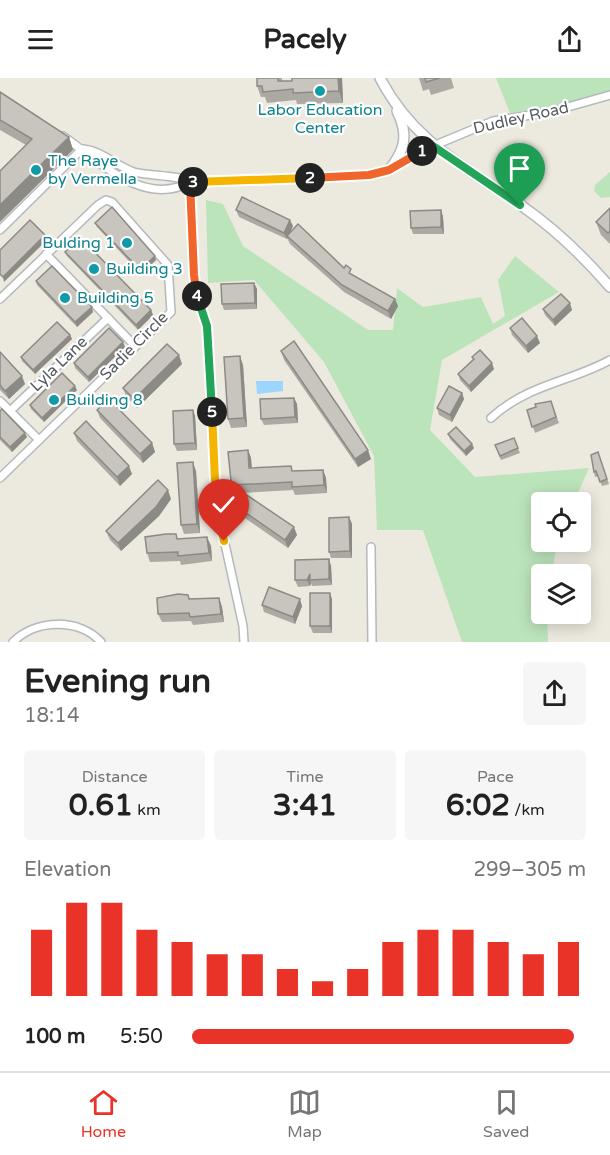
<!DOCTYPE html>
<meta charset="utf-8">
<style>
:root{--surface:#fff;--page:#f6f6f6;--text:#222;--muted:#767676;--line:#e0e0e0;--accent:#e93328}
body{margin:0;font-family:"Varela Round",sans-serif;background:var(--page);color:var(--text);height:100vh;display:flex;flex-direction:column;font-size:22px;white-space:nowrap}
*{box-sizing:border-box;margin:0}
p{font-size:20px;color:var(--muted)}
.icon{flex:none;width:33px;height:33px;fill:none;stroke:currentColor;stroke-width:2;stroke-linecap:round;stroke-linejoin:round}
.map{position:relative;height:564px;overflow:hidden}
.sheet{display:flex;flex-direction:column;background:var(--surface);flex:1}
.sheet>*{flex:none}
.fabs{position:absolute;left:531px;top:414px;display:grid;gap:12px}
.fabs a{display:grid;place-items:center;width:60px;height:60px;border-radius:6px;background:var(--surface);box-shadow:0 3px 15px #0003;font-size:30px}
.pin{position:absolute;display:grid;place-items:center;width:51px;height:51px;color:#fff;margin:-62px -26px;border-radius:50% 50% 50% 0;rotate:-45deg;box-shadow:0 0 6px #0007}
.pin .icon{rotate:45deg}
.km{position:absolute;width:30px;height:30px;margin:-15px;border-radius:50%;background:#222;color:#fff;font-size:16px;line-height:30px;text-align:center}
.round{display:grid;place-items:center;flex:none;width:63px;height:63px;border-radius:6px;background:var(--page)}
.headline{display:flex;align-items:center;justify-content:space-between;height:102px;padding:0 24px}
h1{font-size:33px;font-weight:700;line-height:45px}
.stats{display:grid;grid-template-columns:repeat(3,1fr);gap:9px;height:102px;padding:6px 24px}
.stats div{display:grid;align-content:center;border-radius:6px;background:var(--page);text-align:center}
.stats b{font-size:30px;font-weight:700}
.stats small{font-size:16px;font-weight:400}
.stats p{font-size:16px}
.chart{height:168px;padding:12px 24px}
.chart p{display:flex;justify-content:space-between}
.chart svg{width:100%;height:108px;margin-top:6px;stroke:var(--accent);stroke-width:6}
ul{padding:0 24px;list-style:none;font-size:20px}
li{display:grid;grid-template-columns:96px 72px 1fr;align-items:center;height:45px}
li i{height:15px;border-radius:8px;background:var(--accent)}
header{display:flex;justify-content:space-between;align-items:center;height:78px;padding:0 24px;background:var(--surface);font-size:27px;font-weight:700}
.dock{display:flex;justify-content:space-around;align-items:center;height:84px;border-top:2px solid var(--line);background:var(--surface);font-size:16px;color:var(--muted)}
.dock a{display:grid;justify-items:center;gap:3px}
.dock .active{color:var(--accent)}
.map>svg:first-child{display:block}
.green{fill:#bce4bb}
.water{fill:#9cd6ff}
.lines{fill:none;stroke-linecap:round;stroke-linejoin:round}
.street-casing{stroke:#b5b8bc;stroke-width:10}
.secondary-casing{stroke:#b5b9bf;stroke-width:12}
.street{stroke:#fff;stroke-width:7}
.secondary{stroke:#fff;stroke-width:9}
.wall{fill:#aca9a3}
.shaded-wall{fill:#8c8a85}
.building{fill:#c8c5be;stroke:#8c8a85;stroke-width:1.5}
.split-1-casing{stroke:#fff;stroke-width:12}
.split-2-casing{stroke:#fff;stroke-width:12}
.split-3-casing{stroke:#fff;stroke-width:12}
.split-4-casing{stroke:#fff;stroke-width:12}
.split-5-casing{stroke:#fff;stroke-width:12}
.split-6-casing{stroke:#fff;stroke-width:12}
.split-1{stroke:#22a559;stroke-width:8}
.split-2{stroke:#f0652b;stroke-width:8}
.split-3{stroke:#f5b400;stroke-width:8}
.split-4{stroke:#f0652b;stroke-width:8}
.split-5{stroke:#22a559;stroke-width:8}
.split-6{stroke:#f5b400;stroke-width:8}
.culture-dot{fill:#0f9aa8;stroke:#fff;stroke-width:2}
.labels{text-anchor:middle;dominant-baseline:central;stroke-width:4.5;stroke-linejoin:round;paint-order:stroke}
.culture-label{font-size:16px;fill:#0d838f;stroke:#fff;text-anchor:start}
.street-label{font-size:16px;fill:#585c61;stroke:#fff}
</style>
<header><svg class="icon" aria-label="menu" viewBox="0 0 24 24"><path d="M4 6h16M4 12h16M4 18h16"/></svg>Pacely<svg class="icon" aria-label="share" viewBox="0 0 24 24"><path d="M12 15V3M7 8l5-5 5 5M5 13v7h14v-7"/></svg></header>
<div class="map">
<svg width="610" height="564" viewBox="0 0 610 564">
<rect width="100%" height="100%" fill="#ece9df"/>
<g class="green">
<path d="M496,0H610V19L593,25L510,35Z"/>
<path d="M610,94V119L601,120L594,113L595,107Z"/>
<path d="M206,122L223,126L243,168L368,252H393L397,210L423,229L481,219L493,246L505,238L498,202L515,178L559,214L442,282L430,352L475,399L589,390L574,424H542V464H557L552,496H542V536H547L548,564H462L423,452H377L374,378L324,284L254,202L208,205Z"/>
</g>
<path class="water" d="M256,303H283V313L257,316Z"/>
<g class="lines">
<g class="street-casing">
<g id="street">
<path d="M63,58C98,82 143,130 190,104L369,97L389,92L433,68L493,43L550,34L610,17"/>
<path d="M82,71C101,72 116,88 134,94C148,98 181,97 190,104"/>
<path d="M190,104L194,197L196,215L207,248L216,425L243,548L244,564"/>
<path d="M0,152L82,71"/>
<path d="M46,176L135,268"/>
<path d="M0,221L98,127L106,122L112,124L168,187L171,234L0,400"/>
<path d="M0,323L39,362"/>
<path d="M10,333L108,240"/>
<path d="M491,340C526,307 570,304 610,282"/>
<path d="M371,469L372,564"/>
<path d="M13,564C36,541 79,540 101,564"/>
</g>
</g>
<g class="secondary-casing">
<g id="secondary">
<path d="M380,0C413,64 466,89 522,128C555,151 584,179 610,209"/>
<path d="M389,92C405,72 409,57 397,33"/>
</g>
</g>
<use href="#street" class="street"/>
<use href="#secondary" class="secondary"/>
</g>
<g class="wall">
<path d="M257,0H282V3H292V0H342L343,25L297,26L296,22L267,25L265,19H261L257,8Z"/>
<path d="M419,0H451L454,10L431,17L429,11L423,13Z"/>
<path d="M0,14L69,59L73,72L26,67L0,52Z"/>
<path d="M610,130V166L601,157L596,144Z"/>
<path d="M236,132L293,148L289,156L344,190L353,197L395,221L398,228L391,241L344,214L290,166L287,160V161L239,139Z"/>
<path d="M441,132L443,139L444,156H413L411,150Z"/>
<path d="M95,145L156,182L141,196L97,149Z"/>
<path d="M65,174L151,232L153,237L138,252L67,178Z"/>
<path d="M36,203L93,234L77,249L37,207Z"/>
<path d="M254,205L257,211V231L224,232L222,226Z"/>
<path d="M543,231L572,232L555,248L545,237Z"/>
<path d="M510,250L540,265L528,275L512,257Z"/>
<path d="M70,257L72,261L35,296L22,283L21,279Z"/>
<path d="M123,264L125,269L89,304L75,290L74,285Z"/>
<path d="M281,273L371,381L358,389L284,282Z"/>
<path d="M0,274L25,306L9,321L0,312Z"/>
<path d="M472,279L494,291L471,314L460,302L458,296L473,282Z"/>
<path d="M182,286L137,330L126,318L123,310Z"/>
<path d="M243,287L247,349L231,350L228,341Z"/>
<path d="M77,312L44,344L31,331L30,327Z"/>
<path d="M462,315L464,321L452,344L439,337L437,330Z"/>
<path d="M294,320L297,326L298,345L264,347L261,341Z"/>
<path d="M551,323L559,345L535,355L527,332Z"/>
<path d="M97,332L152,365L155,374L143,385L100,340Z"/>
<path d="M193,332L195,338L197,372L177,373L174,366Z"/>
<path d="M0,333L27,359L12,374L0,362Z"/>
<path d="M74,355L132,396L120,408L77,363Z"/>
<path d="M448,356L474,370L466,378L450,361Z"/>
<path d="M514,360L520,375L501,382L495,367Z"/>
<path d="M248,372L251,380L252,390L293,393L323,392L326,400L327,415L295,417L293,412L243,415L297,457L288,470L229,429L226,421L232,413L228,374Z"/>
<path d="M598,374L609,406L602,408L598,398L595,399L594,394Z"/>
<path d="M196,393L200,455L184,456L181,447Z"/>
<path d="M171,421L159,438L121,473L110,462L106,453Z"/>
<path d="M349,439L352,446V480H331L329,474Z"/>
<path d="M178,461L211,468L212,483L181,487L180,483L150,484L147,475Z"/>
<path d="M329,481L331,488L332,507L312,508L311,505L310,508L298,509L295,502Z"/>
<path d="M188,517L190,521L219,520L222,529L224,544L193,547L191,543L162,544L158,536Z"/>
<path d="M332,521V555H313L310,548Z"/>
<path d="M262,527L302,528L295,546L264,534Z"/>
</g>
<g class="shaded-wall">
<path d="M338,0H342L343,25L339,13Z"/>
<path d="M69,59L73,72L0,144V127Z"/>
<path d="M441,132L443,139L444,156L441,149Z"/>
<path d="M290,142L293,148L287,161L284,155Z"/>
<path d="M45,157L47,162L4,204L3,199Z"/>
<path d="M155,178L156,182L141,196L140,192Z"/>
<path d="M254,205L257,211V231L255,225Z"/>
<path d="M395,221L398,228L391,241L388,233Z"/>
<path d="M570,225L572,232L555,248L553,242Z"/>
<path d="M92,229L93,234L77,249L75,244Z"/>
<path d="M151,232L153,237L138,252L136,247Z"/>
<path d="M70,257L72,261L35,296L33,292Z"/>
<path d="M537,258L540,265L528,275L526,268Z"/>
<path d="M123,264L125,269L89,304L88,299Z"/>
<path d="M179,277L182,286L137,330L134,321Z"/>
<path d="M240,278L243,287L247,349L244,340Z"/>
<path d="M492,285L494,291L471,314L469,308Z"/>
<path d="M22,298L25,306L9,321L5,313Z"/>
<path d="M75,308L77,312L44,344L42,340Z"/>
<path d="M462,315L464,321L452,344L450,337Z"/>
<path d="M294,320L297,326L298,345L295,339Z"/>
<path d="M193,332L195,338L197,372L195,365Z"/>
<path d="M25,355L27,359L12,374L10,369Z"/>
<path d="M152,365L155,374L143,385L140,376Z"/>
<path d="M472,366L474,370L466,378L464,373Z"/>
<path d="M248,372L251,380L252,399L249,390Z"/>
<path d="M368,372L371,381L358,389L355,381Z"/>
<path d="M193,384L196,393L200,455L197,446Z"/>
<path d="M129,388L132,396L120,408L117,399Z"/>
<path d="M323,392L326,400L327,415L324,407Z"/>
<path d="M168,412L171,421L159,438L121,473L118,465Z"/>
<path d="M349,439L352,446V480L350,473Z"/>
<path d="M294,449L297,457L288,470L285,462Z"/>
<path d="M207,459L211,468L212,483L209,475Z"/>
<path d="M329,481L331,488L332,507L329,501Z"/>
<path d="M310,496V502L311,505L310,508L307,502Z"/>
<path d="M330,515L332,521V555L330,548Z"/>
<path d="M219,520L222,529L224,544L221,536Z"/>
<path d="M300,521L302,528L295,546L293,539Z"/>
</g>
<g class="building">
<path d="M257,0H278V3H292V0H338L339,13L293,15V11L263,14L262,8H257Z"/>
<path d="M425,0H440L426,4Z"/>
<path d="M0,14L69,59L0,127V93L32,61L0,42Z"/>
<path d="M242,119L290,142L284,155L236,132Z"/>
<path d="M112,129L155,178L140,192L95,145Z"/>
<path d="M610,130V153L608,155L596,144Z"/>
<path d="M441,132V149L411,150L410,133Z"/>
<path d="M30,142L45,157L3,199L0,196V172Z"/>
<path d="M298,146L344,190L346,187L351,191L349,195L395,221L388,233L342,207L287,158Z"/>
<path d="M80,159L151,232L136,247L65,174Z"/>
<path d="M52,188L92,229L75,244L36,203Z"/>
<path d="M254,205L255,225L222,226L221,206Z"/>
<path d="M561,216L570,225L553,242L543,231Z"/>
<path d="M522,240L537,258L526,268L510,250Z"/>
<path d="M57,244L70,257L33,292L21,279Z"/>
<path d="M109,250L123,264L88,299L74,285Z"/>
<path d="M294,263L368,372L355,381L281,273Z"/>
<path d="M167,266L179,277L134,321L123,310Z"/>
<path d="M480,272L492,285L469,308L458,296L474,281L472,279Z"/>
<path d="M0,274L22,298L5,313L0,307Z"/>
<path d="M240,278L244,340L228,341L224,279Z"/>
<path d="M62,295L75,308L42,340L30,327Z"/>
<path d="M449,308L462,315L450,337L437,330Z"/>
<path d="M294,320L295,339L261,341L260,321Z"/>
<path d="M109,321L152,365L140,376L97,332Z"/>
<path d="M551,323L556,339L532,349L527,332L536,329L535,326Z"/>
<path d="M2,331L25,355L10,369L0,359V333Z"/>
<path d="M193,332L195,365L174,366L173,333Z"/>
<path d="M86,343L129,388L117,399L74,355Z"/>
<path d="M456,349L472,366L464,373L448,356Z"/>
<path d="M514,360L518,370L500,378L495,367Z"/>
<path d="M248,372L249,390L291,388L292,393L323,392L324,407L292,409V404L232,407L294,449L285,462L226,421L232,413L228,374Z"/>
<path d="M598,374L607,401L600,404L596,393L594,394L591,377Z"/>
<path d="M193,384L197,446L181,447L177,385Z"/>
<path d="M158,402L168,412L156,429L118,465L106,453Z"/>
<path d="M349,439L350,473L329,474V440Z"/>
<path d="M166,456H176L177,461L207,459L209,475L178,478V474L147,475L145,459Z"/>
<path d="M329,481V501L310,502V496L307,502H295V482Z"/>
<path d="M269,509L300,521L293,539L262,527Z"/>
<rect x="310" y="515" width="20" height="33"/>
<path d="M178,516L188,517L189,521L219,520L221,536L190,539L189,535L158,536L157,520Z"/>
</g>
<g class="lines">
<g class="split-1-casing">
<path id="split-1" d="M422,73L433,68L520,127"/>
</g>
<g class="split-2-casing">
<path id="split-2" d="M310,100L369,97L389,92L422,73"/>
</g>
<g class="split-3-casing">
<path id="split-3" d="M193,104L310,100"/>
</g>
<g class="split-4-casing">
<path id="split-4" d="M193,104H190L194,197L197,218"/>
</g>
<g class="split-5-casing">
<path id="split-5" d="M197,218L207,248L212,334"/>
</g>
<g class="split-6-casing">
<path id="split-6" d="M212,334L216,425L224,463"/>
</g>
<use href="#split-1" class="split-1"/>
<use href="#split-2" class="split-2"/>
<use href="#split-3" class="split-3"/>
<use href="#split-4" class="split-4"/>
<use href="#split-5" class="split-5"/>
<use href="#split-6" class="split-6"/>
</g>
<g class="culture-dot">
<circle cx="320" cy="13" r="6"/>
<circle cx="36" cy="92" r="6"/>
<circle cx="127" cy="165" r="6"/>
<circle cx="94" cy="191" r="6"/>
<circle cx="65" cy="220" r="6"/>
<circle cx="54" cy="322" r="6"/>
</g>
<g class="labels">
<g class="culture-label">
<text x="320" y="32" text-anchor="middle">Labor Education<tspan x="320" dy="18">Center</tspan></text>
<text x="48" y="83">The Raye<tspan x="48" dy="18">by Vermella</tspan></text>
<text x="115" y="165" text-anchor="end">Bulding 1</text>
<text x="106" y="191">Building 3</text>
<text x="77" y="220">Building 5</text>
<text x="66" y="322">Building 8</text>
</g>
<g class="street-label">
<text transform="translate(521 40) rotate(-13)">Dudley Road</text>
<text transform="translate(134 268) rotate(-45)">Sadie Circle</text>
<text transform="translate(59 286) rotate(-44)">Lyla Lane</text>
</g>
</g>
</svg>
<div class="fabs">
<a><svg class="icon" aria-label="locate" viewBox="0 0 24 24"><circle cx="12" cy="12" r="6"/><path d="M12 2v4M12 18v4M2 12h4M18 12h4"/></svg></a>
<a><svg class="icon" aria-label="layers" viewBox="0 0 24 24"><path d="M12 4l9 5-9 5-9-5zM3 14l9 5 9-5"/></svg></a>
</div>
<div class="pin" style="left:520px;top:127px;background:#1e9e55"><svg class="icon" aria-label="arrive" viewBox="0 0 24 24"><path d="M6 21V4h12l-3 4 3 4H6"/></svg></div>
<div class="pin" style="left:224px;top:463px;background:#d93025"><svg class="icon" aria-label="check" viewBox="0 0 24 24"><path d="M5 12l5 5 9-10"/></svg></div>
<b class="km" style="left:422px;top:73px">1</b>
<b class="km" style="left:310px;top:100px">2</b>
<b class="km" style="left:193px;top:104px">3</b>
<b class="km" style="left:197px;top:218px">4</b>
<b class="km" style="left:212px;top:334px">5</b>
</div>
<section class="sheet">
<div class="headline"><div><h1>Evening run</h1><p>18:14</p></div><a class="round"><svg class="icon" aria-label="share" viewBox="0 0 24 24"><path d="M12 15V3M7 8l5-5 5 5M5 13v7h14v-7"/></svg></a></div>
<div class="stats">
<div><p>Distance</p><b>0.61<small> km</small></b></div>
<div><p>Time</p><b>3:41</b></div>
<div><p>Pace</p><b>6:02<small> /km</small></b></div>
</div>
<div class="chart"><p><span>Elevation</span>299–305 m</p>
<svg viewBox="0 0 160 44" preserveAspectRatio="none"><path d="M5 44V17M15 44V6M25 44V6M35 44V17M45 44V22M55 44V27M65 44V27M75 44V33M85 44V38M95 44V33M105 44V22M115 44V17M125 44V17M135 44V22M145 44V27M155 44V22"/></svg>
</div>
<ul>
<li><b>100 m</b>5:50<i style="width:97%"></i></li>
</ul>
</section>
<nav class="dock">
<a class="active"><svg class="icon" aria-label="home" viewBox="0 0 24 24"><path d="M3 11l9-7 9 7M6 9v11h12V9"/></svg>Home</a>
<a><svg class="icon" aria-label="map" viewBox="0 0 24 24"><path d="M3 6l6-2 6 2 6-2v14l-6 2-6-2-6 2zM9 4v14M15 6v14"/></svg>Map</a>
<a><svg class="icon" aria-label="saved" viewBox="0 0 24 24"><path d="M7 4h10v16l-5-4-5 4z"/></svg>Saved</a>
</nav>
